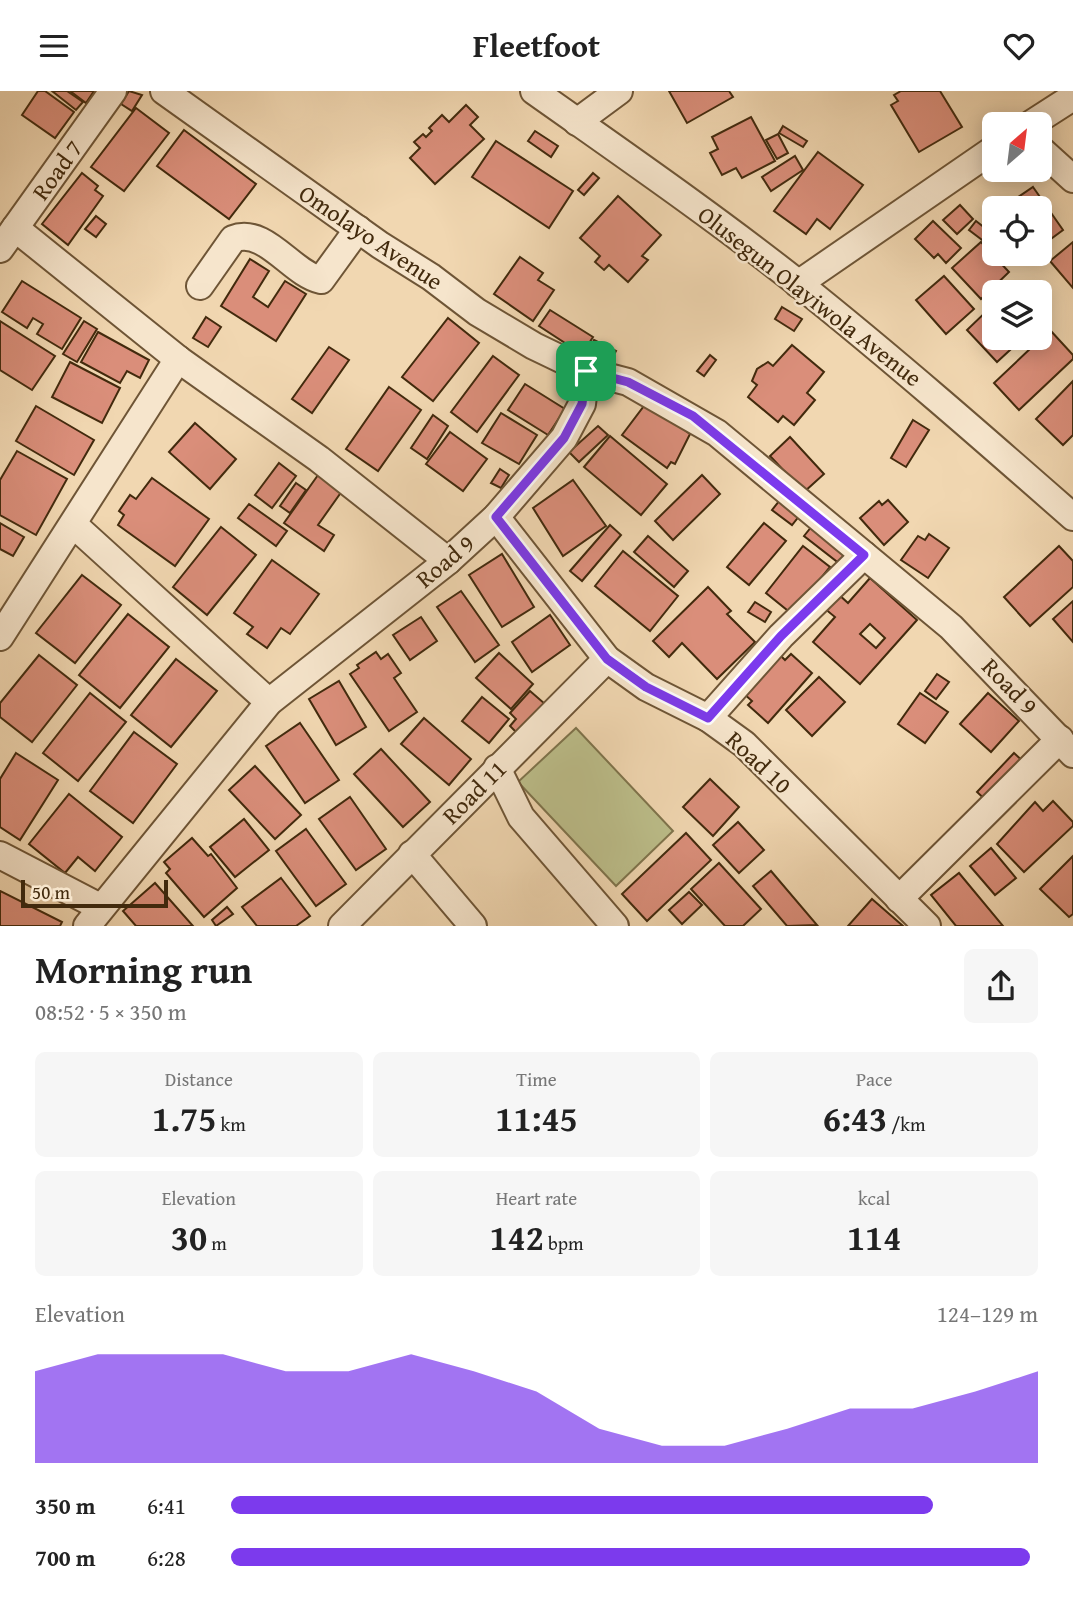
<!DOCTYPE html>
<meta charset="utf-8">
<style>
:root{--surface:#fff;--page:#f6f6f6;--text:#222;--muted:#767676;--accent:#7c3aed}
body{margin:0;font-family:"Gentium Book Plus",serif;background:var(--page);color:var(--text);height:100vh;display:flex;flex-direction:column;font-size:26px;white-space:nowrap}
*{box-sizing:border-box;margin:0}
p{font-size:23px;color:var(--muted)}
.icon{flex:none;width:38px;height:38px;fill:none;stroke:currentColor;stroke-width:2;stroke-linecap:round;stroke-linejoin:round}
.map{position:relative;height:835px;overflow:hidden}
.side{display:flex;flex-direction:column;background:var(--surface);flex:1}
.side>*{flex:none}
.needle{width:46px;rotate:28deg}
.tools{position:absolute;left:982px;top:21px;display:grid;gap:14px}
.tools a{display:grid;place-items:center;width:70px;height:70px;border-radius:10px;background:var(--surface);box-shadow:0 4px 18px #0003;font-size:35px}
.scale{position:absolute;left:21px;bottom:18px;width:147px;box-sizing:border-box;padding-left:7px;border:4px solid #422a0d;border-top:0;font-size:19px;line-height:24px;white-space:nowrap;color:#422a0d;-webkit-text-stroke:5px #f6e5cc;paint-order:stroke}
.pin{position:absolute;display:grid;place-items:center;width:60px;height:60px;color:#fff;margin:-30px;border-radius:14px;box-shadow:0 4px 10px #0006}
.round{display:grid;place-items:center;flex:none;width:74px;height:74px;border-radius:10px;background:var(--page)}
.headline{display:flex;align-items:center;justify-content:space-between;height:119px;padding:0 35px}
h1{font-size:38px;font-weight:800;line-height:52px}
.metrics{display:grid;grid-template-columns:repeat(3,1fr);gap:10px;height:119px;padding:7px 35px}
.metrics div{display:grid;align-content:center;border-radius:10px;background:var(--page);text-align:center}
.metrics b{font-size:35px;font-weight:800}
.metrics small{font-size:19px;font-weight:400}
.metrics p{font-size:19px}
.chart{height:196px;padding:14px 35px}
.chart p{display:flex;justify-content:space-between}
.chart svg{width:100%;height:126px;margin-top:7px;fill:var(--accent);opacity:.7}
ul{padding:0 35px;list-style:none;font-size:23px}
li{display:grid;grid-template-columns:112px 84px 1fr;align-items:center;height:52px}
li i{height:18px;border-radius:9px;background:var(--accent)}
header{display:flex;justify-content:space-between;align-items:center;height:91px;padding:0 35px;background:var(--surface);font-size:32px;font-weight:800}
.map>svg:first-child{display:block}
.green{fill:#bcbe8a;stroke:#7f744c;stroke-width:2}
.building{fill:#da8e7a;stroke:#422a0d;stroke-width:2;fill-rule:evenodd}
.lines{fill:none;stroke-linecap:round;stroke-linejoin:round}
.minor-casing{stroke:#6e5536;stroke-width:30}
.minor{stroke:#f6e5cc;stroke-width:26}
.route-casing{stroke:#fff;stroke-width:14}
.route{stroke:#7c3aed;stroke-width:9}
.labels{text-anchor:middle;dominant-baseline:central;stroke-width:5;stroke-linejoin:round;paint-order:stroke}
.street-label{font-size:24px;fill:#422a0d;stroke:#f6e5cc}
</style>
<header><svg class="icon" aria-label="menu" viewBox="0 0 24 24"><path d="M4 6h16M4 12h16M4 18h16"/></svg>Fleetfoot<svg class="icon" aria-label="heart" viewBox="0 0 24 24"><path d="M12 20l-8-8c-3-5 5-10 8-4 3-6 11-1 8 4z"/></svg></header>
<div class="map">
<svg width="1073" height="835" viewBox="0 0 1073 835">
<rect width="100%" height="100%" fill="#f1d7b1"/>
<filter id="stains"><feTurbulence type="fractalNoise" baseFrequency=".00286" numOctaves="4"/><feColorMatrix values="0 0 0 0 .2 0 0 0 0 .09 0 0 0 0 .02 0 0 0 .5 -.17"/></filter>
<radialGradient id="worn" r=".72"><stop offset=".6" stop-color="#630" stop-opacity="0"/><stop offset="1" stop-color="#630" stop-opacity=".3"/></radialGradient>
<path class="green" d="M576,637L673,740L616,795L518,691Z"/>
<g class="building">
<path d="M38,0H45L74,21L55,47L22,24Z"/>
<path d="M52,0H67L83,11L76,19Z"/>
<path d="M70,0H94L86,12Z"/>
<path d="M129,0L142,4L132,20L121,13Z"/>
<path d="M669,0H729L733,6L687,32Z"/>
<path d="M901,0H940L962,36L919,61L891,14L898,10L894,4Z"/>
<path d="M466,14L478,26L470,34L484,48L435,93L410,67L420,57L414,51L423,43L426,46L432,40L429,37L442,24L449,31Z"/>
<path d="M136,17L169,42L124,100L91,76Z"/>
<path d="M751,26L775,70L742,87L736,77L722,84L710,62L718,58L712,46Z"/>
<path d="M783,35L807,50L803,56L779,42Z"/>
<path d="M184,39L256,93L229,128L157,75Z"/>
<path d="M535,40L558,55L551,66L528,50Z"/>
<path d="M778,43L788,62L777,68L766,49Z"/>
<path d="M496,50L573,100L549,137L472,86Z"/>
<path d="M818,61L863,94L830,138L817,128L806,143L774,120Z"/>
<path d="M795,65L803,79L771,100L762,86Z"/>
<path d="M82,82L98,95L95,99L103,105L68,154L42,133Z"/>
<path d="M593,82L599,87L584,104L578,99Z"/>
<path d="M1033,96L1063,139L1040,156V117H1002Z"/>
<path d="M618,105L661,144L642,165L648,169L628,191L609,174L604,179L595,171L600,165L580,147Z"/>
<path d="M960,114L973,128L957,143L943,129Z"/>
<path d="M96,125L106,133L96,146L85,138Z"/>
<path d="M933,130L961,157L946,172L938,163L934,167L915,148Z"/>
<path d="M976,130L994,144L990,155L969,139Z"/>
<path d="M981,151L1009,181L981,208L952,177Z"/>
<path d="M1073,151V197L1050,170Z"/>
<path d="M520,166L543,182L538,189L554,199L533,230L494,203Z"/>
<path d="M250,168L269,180L253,206L268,216L285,190L306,203L276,250L221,215Z"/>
<path d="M944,185L974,218L946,243L916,209Z"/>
<path d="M22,190L81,227L62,258L37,243L43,233L33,227L27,237L2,221Z"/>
<path d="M994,213V247H1023L997,271L967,239Z"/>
<path d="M782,216L802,228L794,240L775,228Z"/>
<path d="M550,219L593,246L582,263L539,235Z"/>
<path d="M206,226L221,236L208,256L193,247Z"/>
<path d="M448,227L479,252L433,310L402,286Z"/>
<path d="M0,230L55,265L32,299L0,279Z"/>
<path d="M84,230L97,238L77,271L63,263Z"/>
<path d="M1050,239L1073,264V268L1019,319L994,292Z"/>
<path d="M98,241L149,269L140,287L127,280L120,292L81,271Z"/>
<path d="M594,249L616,260L609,273L587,262Z"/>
<path d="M792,254L824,281L807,302L815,309L794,334L783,325L778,331L748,306L757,294L752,290L757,278L768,271L773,275Z"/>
<path d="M329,256L349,269L312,322L292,308Z"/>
<path d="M710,264L716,269L704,285L697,280Z"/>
<path d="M493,265L519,284L477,341L451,321Z"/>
<path d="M70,271L120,297L102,332L52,306Z"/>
<path d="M1073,290V344L1063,354L1036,328Z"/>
<path d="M525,293L565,318L548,344L508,319Z"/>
<path d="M389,296L421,319L378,380L346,358Z"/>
<path d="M647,311L690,343L675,373L671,371L667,377L622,344Z"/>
<path d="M36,315L94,349L74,384L16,350Z"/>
<path d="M501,322L537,344L519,373L482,352Z"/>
<path d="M433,324L448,335L427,368L411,357Z"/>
<path d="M913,329L929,339L906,376L891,367Z"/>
<path d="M195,332L236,368L210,398L169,361Z"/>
<path d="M598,335L608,344L579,371L569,361Z"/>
<path d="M450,341L487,368L463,400L426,373Z"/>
<path d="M610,345L667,393L641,424L584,376Z"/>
<path d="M790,346L824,383L804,401L770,365Z"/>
<path d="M17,360L67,388L36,444L0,424V389Z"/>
<path d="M279,372L296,385L272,417L255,404Z"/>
<path d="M500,378L509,384L501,397L491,392Z"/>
<path d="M318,384L342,400L318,434L334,444L324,460L284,432Z"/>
<path d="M702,384L720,403L673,449L655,430Z"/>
<path d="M152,387L209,428L175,475L118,434L124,424L119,420L130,404L136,408Z"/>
<path d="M573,389L606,435L563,465L533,417Z"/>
<path d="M296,392L306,399L290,422L280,415Z"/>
<path d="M780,409L800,424L792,434L772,419Z"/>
<path d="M888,409L908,431L884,454L860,427L879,410L882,414Z"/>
<path d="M249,413L287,440L276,455L238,427Z"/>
<path d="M0,432L24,446L13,465L0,458Z"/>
<path d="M764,432L786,450L749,494L727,476Z"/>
<path d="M610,434L621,444L582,490L570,480Z"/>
<path d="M812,435L849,462L840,473L804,445Z"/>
<path d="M221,436L256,464L207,524L173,496Z"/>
<path d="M929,443L949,457L928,487L901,469L918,445L925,449Z"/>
<path d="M648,445L688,480L674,496L634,461Z"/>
<path d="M803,455L830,476L792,523L766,502Z"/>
<path d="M1059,455L1073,470V496L1030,535L1004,506Z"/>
<path d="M623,460L678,505L650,540L595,495Z"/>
<path d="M502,463L534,516L502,536L469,484Z"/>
<path d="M272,469L319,503L290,543L281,537L267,557L247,543L253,536L234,522Z"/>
<path d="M82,484L121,514L75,572L36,542Z"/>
<path d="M870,487L917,529L860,593L813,551L835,526L824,517L837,502L848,512ZM870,533L885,547L876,557L860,543Z"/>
<path d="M708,496L731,520L727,523L755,551L717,588L682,552L669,566L653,550Z"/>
<path d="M461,500L499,554L475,571L437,516Z"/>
<path d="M1073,510V551L1053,528Z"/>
<path d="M755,511L771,521L765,531L748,521Z"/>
<path d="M128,523L169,556L120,617L79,584Z"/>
<path d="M550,524L570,554L532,581L512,551Z"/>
<path d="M421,526L437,550L410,569L393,544Z"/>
<path d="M376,561L381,568L388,563L401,582L394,587L417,621L389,640L350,583L359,577L357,574Z"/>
<path d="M499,562L533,593L511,618L476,587Z"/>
<path d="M778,562L785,569L791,563L812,582L768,632L748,614L752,610L743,602Z"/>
<path d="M39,564L77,594L32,651L0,626V612Z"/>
<path d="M176,568L217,600L171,656L131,624Z"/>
<path d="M937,583L949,591L936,608L925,600Z"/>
<path d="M819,586L845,611L812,645L786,619Z"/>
<path d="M339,590L366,636L336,654L309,608Z"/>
<path d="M530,600L545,613L518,643L510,635L516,628L510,622Z"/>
<path d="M90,602L126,631L78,690L43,662Z"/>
<path d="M920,602L948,621L925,652L898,633Z"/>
<path d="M988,602L1019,630L991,661L960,633Z"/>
<path d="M482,606L509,628L489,652L462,630Z"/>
<path d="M424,627L471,668L449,694L401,653Z"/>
<path d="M300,632L339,689L305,712L266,655Z"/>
<path d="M134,641L177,673L133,732L90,700Z"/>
<path d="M381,658L430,711L403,736L354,683Z"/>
<path d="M16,662L58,689L20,749L0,736V688Z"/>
<path d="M1014,662L1026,673L989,712L977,701Z"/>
<path d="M255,675L301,724L275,748L229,699Z"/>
<path d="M710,688L739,716L713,745L683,716Z"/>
<path d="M69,703L122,746L95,780L78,766L65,782L29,753Z"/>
<path d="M350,706L386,758L356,779L319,728Z"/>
<path d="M1053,710L1073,731V735L1024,781L997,753L1035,711L1043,720Z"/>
<path d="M244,728L269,759L235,786L210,756Z"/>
<path d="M738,731L764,759L739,782L713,754Z"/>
<path d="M306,738L346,793L316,815L276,760Z"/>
<path d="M686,742L711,769L647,830L622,803Z"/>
<path d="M192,747L208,765L211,763L237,797L204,826L166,782L170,778L164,771Z"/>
<path d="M991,757L1016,787L995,804L970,775Z"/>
<path d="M1073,765V823L1069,826L1040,798Z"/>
<path d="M719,772L761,818L743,835H725L691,798Z"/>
<path d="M771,780L817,834L787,835L753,795Z"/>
<path d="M959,782L1003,835H956L931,804Z"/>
<path d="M281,787L310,825L296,835H257L242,816Z"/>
<path d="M155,792L193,835H136L123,820Z"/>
<path d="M0,800L62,831L60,835H0Z"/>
<path d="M689,801L702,814L682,833L669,819Z"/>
<path d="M872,808L903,835H848Z"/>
<path d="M227,816L233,823L216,835L212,829Z"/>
</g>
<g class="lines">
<g class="minor-casing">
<g id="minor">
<path d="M164,0L380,154L431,186L477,221L534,255L586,280L628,291L717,342L951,536L1073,663"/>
<path d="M534,0C623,63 713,125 799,193C893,268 983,347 1073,426"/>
<path d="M577,31L619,0"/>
<path d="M1031,33L1073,6"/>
<path d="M1040,58L1073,88"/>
<path d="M15,137L178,268L319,368L448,470"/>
<path d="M0,158L113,0"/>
<path d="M798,193L994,58"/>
<path d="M200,195L233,148C265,135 292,183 321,189L358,138"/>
<path d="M496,426L607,568L646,596L708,627L744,653L927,835"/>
<path d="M74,434L269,611"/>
<path d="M0,546L178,268"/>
<path d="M708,627L781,545L864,464"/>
<path d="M497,677L521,726L615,835"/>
<path d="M412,763L473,835"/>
<path d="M0,764L100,816"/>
<path d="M899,808L1060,648"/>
<path d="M87,835L269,611L448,470L496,426L564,347L582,313L586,280"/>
<path d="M342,835L607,568"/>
</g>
</g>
<use href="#minor" class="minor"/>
</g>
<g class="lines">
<g class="route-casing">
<path id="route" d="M586,280L628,291L693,325L864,464L781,545L708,627L646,596L607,568L496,426L564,347L582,313Z"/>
</g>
<use href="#route" class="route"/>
</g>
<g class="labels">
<g class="street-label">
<text transform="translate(57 79) rotate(-54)">Road 7</text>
<text transform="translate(371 146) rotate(34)">Omolayo Avenue</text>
<text transform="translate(810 205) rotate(38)">Olusegun Olayiwola Avenue</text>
<text transform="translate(445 470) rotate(-40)">Road 9</text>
<text transform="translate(1010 595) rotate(46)">Road 9</text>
<text transform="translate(759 671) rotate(43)">Road 10</text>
<text transform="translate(474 701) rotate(-45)">Road 11</text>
</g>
</g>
<rect width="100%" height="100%" filter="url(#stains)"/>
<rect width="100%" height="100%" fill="url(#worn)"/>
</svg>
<div class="tools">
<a><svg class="needle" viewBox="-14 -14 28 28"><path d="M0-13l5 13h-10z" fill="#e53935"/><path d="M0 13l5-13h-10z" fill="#767676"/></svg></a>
<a><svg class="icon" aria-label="locate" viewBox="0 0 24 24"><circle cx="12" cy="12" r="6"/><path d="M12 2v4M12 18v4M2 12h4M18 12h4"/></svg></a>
<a><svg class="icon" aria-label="layers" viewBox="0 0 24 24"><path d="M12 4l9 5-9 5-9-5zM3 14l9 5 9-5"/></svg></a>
</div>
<div class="scale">50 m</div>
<div class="pin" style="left:586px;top:280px;background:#1e9e55"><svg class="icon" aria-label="arrive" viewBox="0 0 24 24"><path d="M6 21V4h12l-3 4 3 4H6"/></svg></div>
</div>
<section class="side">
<div class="headline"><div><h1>Morning run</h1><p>08:52 · 5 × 350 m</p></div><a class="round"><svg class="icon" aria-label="share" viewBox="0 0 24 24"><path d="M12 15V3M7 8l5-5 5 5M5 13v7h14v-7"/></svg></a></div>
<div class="metrics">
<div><p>Distance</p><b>1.75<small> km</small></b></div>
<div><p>Time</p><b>11:45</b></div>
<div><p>Pace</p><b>6:43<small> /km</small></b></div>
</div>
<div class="metrics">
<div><p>Elevation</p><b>30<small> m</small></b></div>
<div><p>Heart rate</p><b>142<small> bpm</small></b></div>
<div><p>kcal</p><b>114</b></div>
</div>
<div class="chart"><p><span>Elevation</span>124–129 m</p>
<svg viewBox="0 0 160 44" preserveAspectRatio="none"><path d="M0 44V12L10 6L20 6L30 6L40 12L50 12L60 6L70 12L80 19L90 32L100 38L110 38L120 32L130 25L140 25L150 19L160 12V44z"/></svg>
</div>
<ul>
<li><b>350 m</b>6:41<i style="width:87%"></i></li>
<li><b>700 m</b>6:28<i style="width:99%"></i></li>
</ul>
</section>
